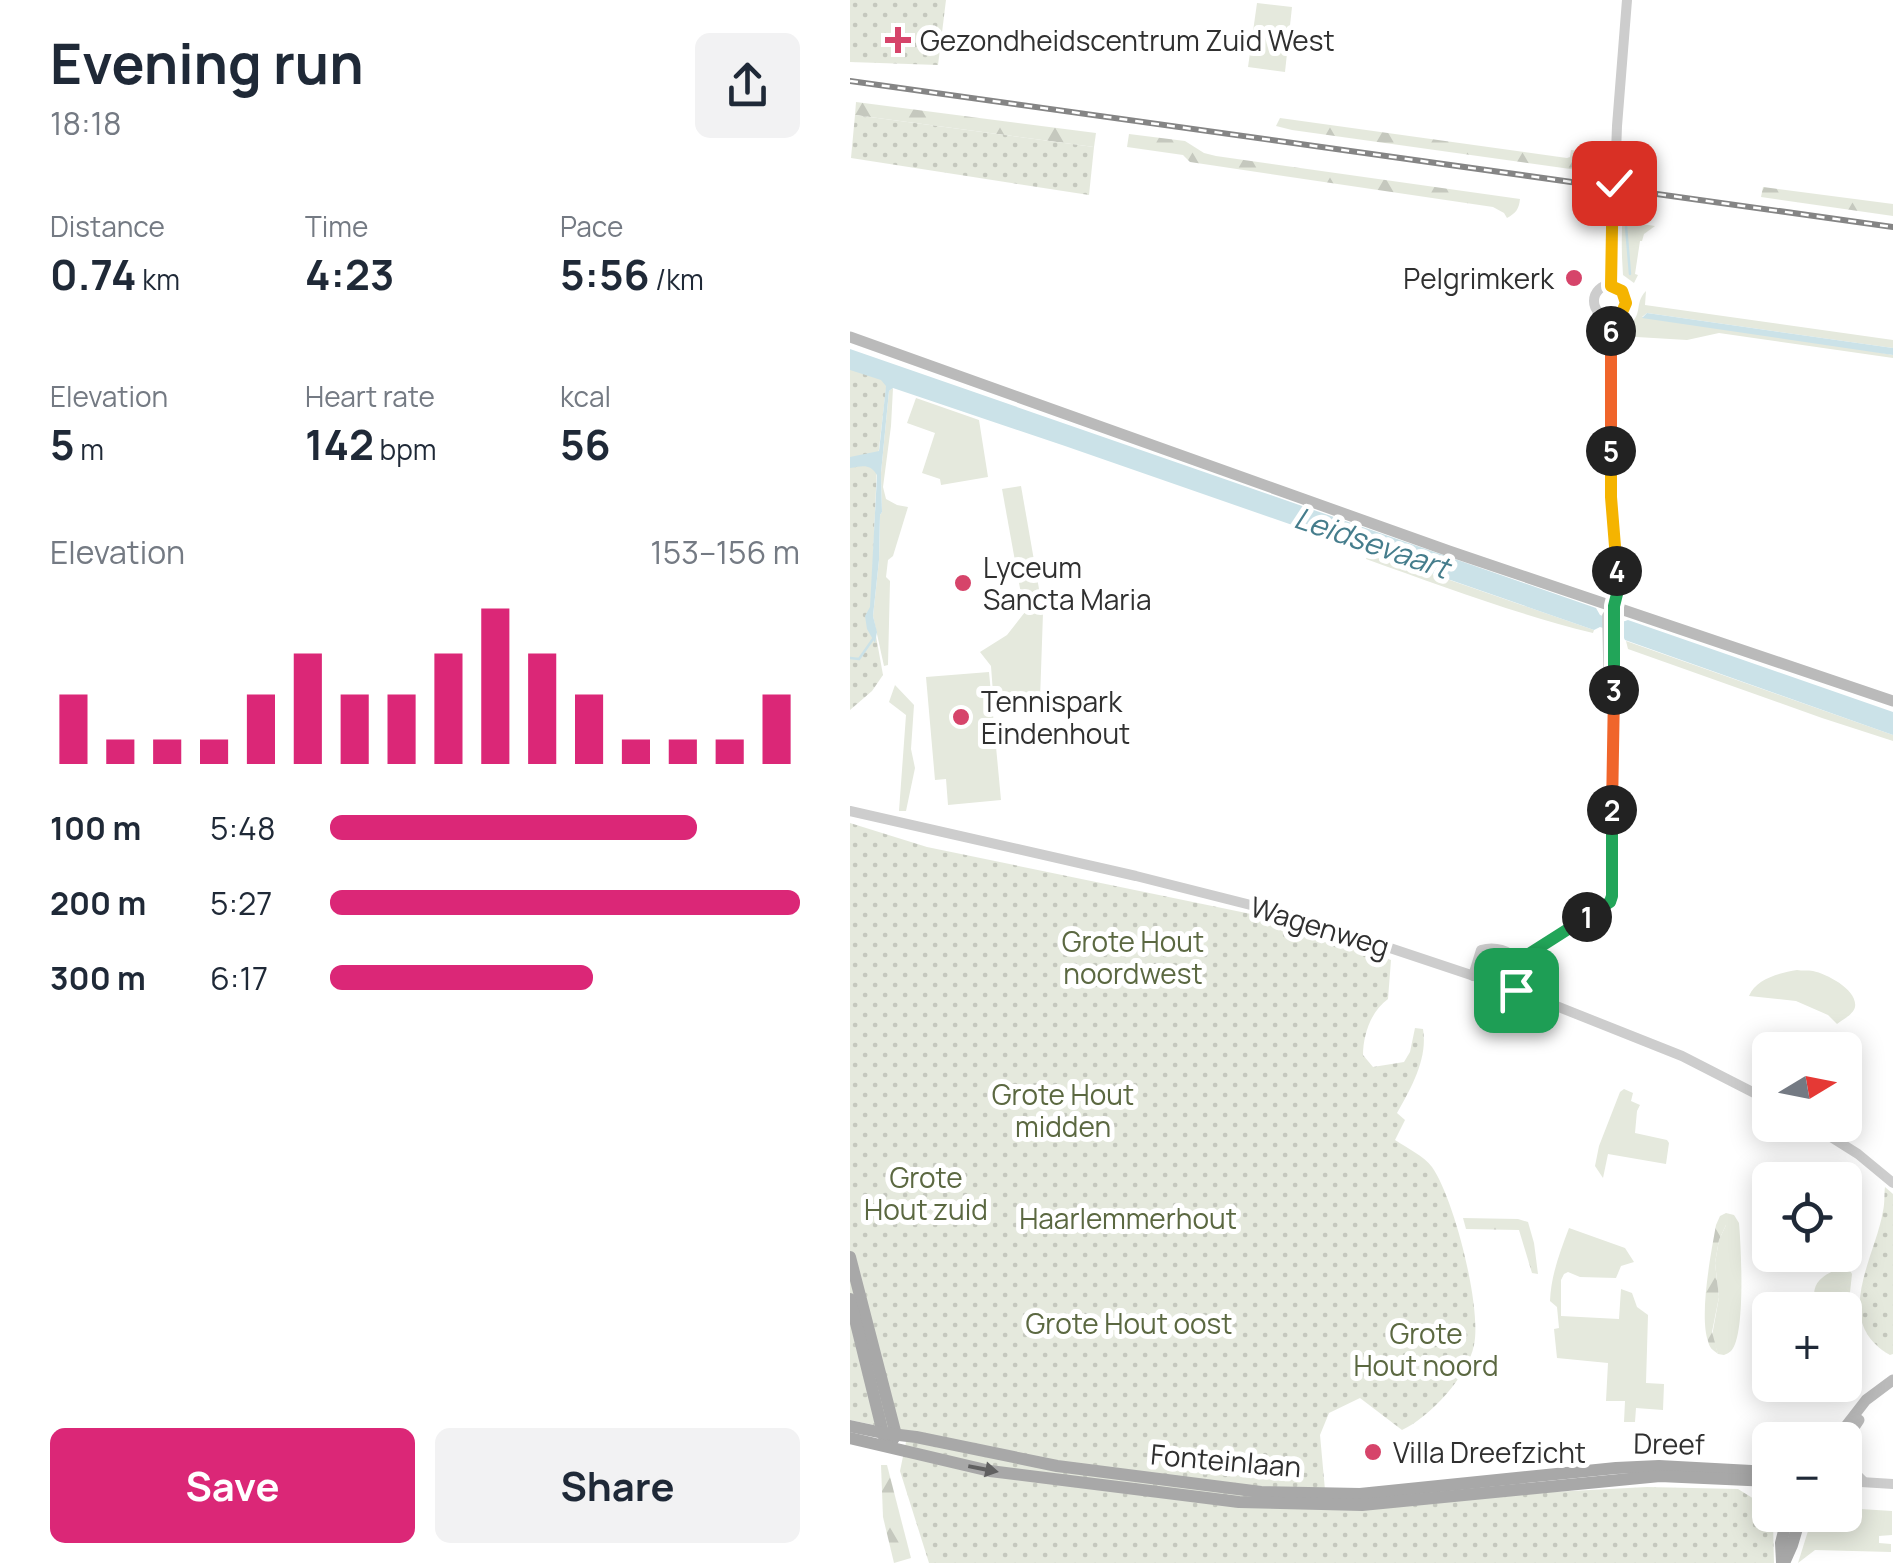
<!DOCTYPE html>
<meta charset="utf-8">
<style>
:root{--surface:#fff;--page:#f2f2f3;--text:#1f2937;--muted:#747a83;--accent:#db2777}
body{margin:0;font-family:Manrope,sans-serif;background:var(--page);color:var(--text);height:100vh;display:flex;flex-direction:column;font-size:38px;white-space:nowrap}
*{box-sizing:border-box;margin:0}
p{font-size:32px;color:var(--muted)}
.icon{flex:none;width:55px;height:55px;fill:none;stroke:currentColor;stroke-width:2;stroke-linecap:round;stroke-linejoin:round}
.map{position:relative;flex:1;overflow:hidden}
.sheet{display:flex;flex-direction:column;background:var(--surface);width:850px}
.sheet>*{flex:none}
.needle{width:65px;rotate:80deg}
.tools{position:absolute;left:902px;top:1032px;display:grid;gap:20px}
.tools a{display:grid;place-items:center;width:110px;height:110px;border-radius:15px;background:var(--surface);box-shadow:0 5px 25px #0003;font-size:50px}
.pin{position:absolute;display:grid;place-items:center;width:85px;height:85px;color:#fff;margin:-42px;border-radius:20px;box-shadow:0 5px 15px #0006}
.km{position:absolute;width:50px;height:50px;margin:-25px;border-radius:50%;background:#222;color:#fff;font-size:28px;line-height:50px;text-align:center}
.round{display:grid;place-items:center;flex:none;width:105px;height:105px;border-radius:15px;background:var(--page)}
.head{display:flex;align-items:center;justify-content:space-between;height:170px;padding:0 50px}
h1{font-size:55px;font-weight:700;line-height:75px}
.stats{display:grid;grid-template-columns:repeat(3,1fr);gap:15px;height:170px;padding:10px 50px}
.stats div{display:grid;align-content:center}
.stats b{font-size:42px;font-weight:700}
.stats small{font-size:28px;font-weight:400}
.stats p{font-size:28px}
.chart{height:280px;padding:20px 50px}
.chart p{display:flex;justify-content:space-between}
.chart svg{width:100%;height:180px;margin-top:10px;stroke:var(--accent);stroke-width:6}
.primary-button{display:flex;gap:20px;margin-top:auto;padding:20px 50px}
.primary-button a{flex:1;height:115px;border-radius:15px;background:var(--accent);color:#fff;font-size:40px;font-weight:700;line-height:115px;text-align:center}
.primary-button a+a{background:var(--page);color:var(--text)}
ul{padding:0 50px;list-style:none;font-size:32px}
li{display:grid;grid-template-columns:160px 120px 1fr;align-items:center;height:75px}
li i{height:25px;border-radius:12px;background:var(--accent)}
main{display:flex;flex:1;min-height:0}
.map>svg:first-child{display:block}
.green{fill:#e5e9dd}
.forest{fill:url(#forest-firs)}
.park{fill:url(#park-dots)}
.water{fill:#cbe2e8}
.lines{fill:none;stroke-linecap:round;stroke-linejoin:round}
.stream{stroke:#cbe2e8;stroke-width:2.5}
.tertiary{stroke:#cdcdcd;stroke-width:10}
.secondary{stroke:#bababa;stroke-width:11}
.primary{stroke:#a8a8a8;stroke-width:12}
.rail-casing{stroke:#858585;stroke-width:6}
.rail{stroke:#fff;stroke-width:2.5;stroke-dasharray:8;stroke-linecap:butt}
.oneway{fill:#606060}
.split-1-casing{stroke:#fff;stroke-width:20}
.split-2-casing{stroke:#fff;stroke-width:20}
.split-3-casing{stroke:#fff;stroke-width:20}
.split-4-casing{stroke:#fff;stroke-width:20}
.split-5-casing{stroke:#fff;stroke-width:20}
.split-6-casing{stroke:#fff;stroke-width:20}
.split-7-casing{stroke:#fff;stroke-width:20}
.split-8-casing{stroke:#fff;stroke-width:20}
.split-1{stroke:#22a559;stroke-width:12}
.split-2{stroke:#22a559;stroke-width:12}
.split-3{stroke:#f0652b;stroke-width:12}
.split-4{stroke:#22a559;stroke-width:12}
.split-5{stroke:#f5b400;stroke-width:12}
.split-6{stroke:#f0652b;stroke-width:12}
.split-7{stroke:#f5b400;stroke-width:12}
.split-8{stroke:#f5b400;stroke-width:12}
.poi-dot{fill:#d6446a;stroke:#fff;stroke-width:4}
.labels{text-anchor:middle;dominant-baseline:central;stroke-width:10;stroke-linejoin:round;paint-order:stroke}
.poi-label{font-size:28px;fill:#303030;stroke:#fff;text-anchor:start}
.street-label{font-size:28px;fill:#303030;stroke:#fff}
.park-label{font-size:28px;fill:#5b6841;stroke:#fff}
.water-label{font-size:30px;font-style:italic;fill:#457d8c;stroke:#fff}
</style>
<main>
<section class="sheet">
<div class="head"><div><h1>Evening run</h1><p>18:18</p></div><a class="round"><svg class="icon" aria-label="share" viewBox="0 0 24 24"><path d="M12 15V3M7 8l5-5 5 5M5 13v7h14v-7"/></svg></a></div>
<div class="stats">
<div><p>Distance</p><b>0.74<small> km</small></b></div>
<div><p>Time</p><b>4:23</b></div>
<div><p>Pace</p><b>5:56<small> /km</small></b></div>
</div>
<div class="stats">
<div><p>Elevation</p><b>5<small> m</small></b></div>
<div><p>Heart rate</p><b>142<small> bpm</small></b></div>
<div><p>kcal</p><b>56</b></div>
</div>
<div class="chart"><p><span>Elevation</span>153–156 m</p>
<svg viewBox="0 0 160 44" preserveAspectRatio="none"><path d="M5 44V27M15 44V38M25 44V38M35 44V38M45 44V27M55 44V17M65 44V27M75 44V27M85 44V17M95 44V6M105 44V17M115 44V27M125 44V38M135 44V38M145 44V38M155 44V27"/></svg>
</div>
<ul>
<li><b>100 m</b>5:48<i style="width:78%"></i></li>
<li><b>200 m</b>5:27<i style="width:100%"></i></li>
<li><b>300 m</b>6:17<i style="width:56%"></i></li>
</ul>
<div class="primary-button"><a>Save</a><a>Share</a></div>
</section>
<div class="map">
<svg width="1043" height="1563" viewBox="0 0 1043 1563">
<defs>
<pattern id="forest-firs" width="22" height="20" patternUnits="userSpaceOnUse" patternTransform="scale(2.5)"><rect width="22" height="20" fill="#e5e9dd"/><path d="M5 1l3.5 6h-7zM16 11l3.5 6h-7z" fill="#c5c8be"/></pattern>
<pattern id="park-dots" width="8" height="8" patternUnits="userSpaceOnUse" patternTransform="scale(2.5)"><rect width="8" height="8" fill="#e5e9dd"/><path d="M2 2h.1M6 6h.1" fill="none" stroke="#c5c8be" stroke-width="1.8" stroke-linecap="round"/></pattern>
</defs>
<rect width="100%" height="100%" fill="#fff"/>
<g class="green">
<path d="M407,3L442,7L435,72L398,67Z"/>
<path d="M770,221L805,226L794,234L792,241H790L785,274L788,275L784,283L773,275Z"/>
<path d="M796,291L795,305L1043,340V348L797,313L792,317L1016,350L1043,355V358L869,333L837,340L770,336V331C797,317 782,305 796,291Z"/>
<path d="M43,388L41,426L33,487L36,499L47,505L58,507L43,556L38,560L36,577L40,581L38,665L34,666L23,616L29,560L30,515L32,512L31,473L39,391Z"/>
<path d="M66,398L129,420L138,477L91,485L90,479L72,473L85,433L57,423Z"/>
<path d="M171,486L192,606L173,605L152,489Z"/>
<path d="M519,552L744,630L743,633C666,614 591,586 516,559Z"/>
<path d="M175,612L193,613L190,700L181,699L180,696L165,694L164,698L143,693L141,666L130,652L157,635Z"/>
<path d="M776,641L1043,735V741L972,718L778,649Z"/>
<path d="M139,672L151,800L98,805L96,779L85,780L76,677Z"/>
<path d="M45,685L64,705L61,749L65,768L56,811H49L56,715L39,702Z"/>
<path d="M947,970C952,971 958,970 963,971C977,974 1008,990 1005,1007C1003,1015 992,1020 987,1024L978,1015L946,1001L899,996C906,979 929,973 947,970Z"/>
<path d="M774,1089L783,1093L781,1101L790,1105L787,1111L785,1133L817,1140L819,1143L816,1164L758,1154L753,1178L745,1166L749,1146L770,1092Z"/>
<path d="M876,1213L884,1215L889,1223C891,1245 896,1336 881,1351C879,1353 876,1354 874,1355L868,1354L862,1336L869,1297L865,1263L869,1240L876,1225Z"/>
<path d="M719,1228L775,1248L784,1262L771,1266L766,1278L730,1277L718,1272L714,1274L711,1280V1316L769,1319L771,1289L782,1293L787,1307L798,1315L796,1383L814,1384L813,1410L786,1408L785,1422H774L775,1401H756L758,1363L707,1358L704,1329L709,1328L707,1307L700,1301C701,1275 710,1252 719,1228Z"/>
<path d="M991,1268L999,1269L1002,1274L998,1311L995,1321V1310H968C958,1287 968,1276 991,1268Z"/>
<path d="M995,1508L1042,1511V1535L1029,1536V1543L1041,1544V1552L965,1550L948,1563L963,1515H995Z"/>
</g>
<g class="forest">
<path d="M6,102L246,133L244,147L5,115Z"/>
<path d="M430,118L717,158L720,157L721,150L755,154L756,174L442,130L426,126Z"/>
<path d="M279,134L335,141L354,153L366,156L670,199C669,209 666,213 657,218L654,213L643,207L340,162L333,155L277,147Z"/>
<path d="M913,187L1043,204V216L911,197Z"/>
<path d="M876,1213V1225L869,1240L865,1263L869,1297L862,1332L868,1354C862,1349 860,1349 858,1341C849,1315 861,1253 866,1225L870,1216Z"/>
<path d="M613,1218L668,1219L678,1222L684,1243L688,1274L682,1273L669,1230L616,1229Z"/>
<path d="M31,1465H37L61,1558L44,1563L33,1517Z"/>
</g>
<g class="park">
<path d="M0,0H96L88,65L0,62Z"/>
<path d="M5,115L244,147L239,195L1,158Z"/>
<path d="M0,369L37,380L27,466L21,608L33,675L22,691L0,710Z"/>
<path d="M0,823L77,847L401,914L541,960L538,999C521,1011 513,1035 513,1055L523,1067L554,1062L560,1052L565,1028L573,1029C578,1059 561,1088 547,1113L555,1120L545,1140C557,1148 574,1156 582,1167C604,1198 632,1308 624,1345C618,1376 580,1417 552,1430L510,1398L479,1413L470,1435L475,1490L702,1492L797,1487L888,1489L909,1502L923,1523L924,1563H79L50,1471L58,1432L0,1420Z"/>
<path d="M1035,1187L1043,1194V1354L1040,1355C981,1321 1025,1259 1033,1211C1035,1203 1034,1194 1035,1187Z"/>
</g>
<g class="water">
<path d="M797,313L1043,348V355L792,318Z"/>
<path d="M0,349L746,608L750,615L772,622L778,620L1043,712V735L775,640L772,634L750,627L744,630L215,446L43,388L39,391L31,473L32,512L30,515L29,560L23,616L27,632L25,643L17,629L15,616L20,607L27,475C20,463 12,466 0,468V457L29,451L36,386L31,380L0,370Z"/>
</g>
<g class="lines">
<g class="stream">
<path d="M776,226L780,274"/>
<path d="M0,658L9,659L23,639"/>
</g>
<g class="tertiary">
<path d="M761,285L767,126L777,0"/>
<circle cx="760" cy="301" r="16"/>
<path d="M759,694L757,616L764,606L768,590L761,497V317"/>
<path d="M0,811L286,876L444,916L666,990L832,1056L920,1101"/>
<path d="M623,976L631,950C645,946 659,950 668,961"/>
<path d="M657,986L662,980L668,961L762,899L764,606"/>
<path d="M962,1125L1008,1154L1043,1183"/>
<path d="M995,1449L999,1467L1013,1481"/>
<path d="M995,1481L1043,1484"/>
</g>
<g class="secondary">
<path d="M0,337L599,551L1043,701"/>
<path d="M985,1440L1016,1400L1043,1380"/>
<path d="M995,1441L1009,1420"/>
</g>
<g class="primary">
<path d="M0,1257L46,1435L42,1441"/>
<path d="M0,1299L34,1437"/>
<path d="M0,1426L33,1433L66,1437L207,1466L411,1492L510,1494L766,1468L809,1466L920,1472"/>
<path d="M0,1438L140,1471L389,1502L512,1505L810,1476L920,1481"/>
<path d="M932,1562L931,1543L938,1515"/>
<path d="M934,1563L942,1545L951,1515"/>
</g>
<g class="rail-casing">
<path id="rail" d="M0,81L1043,227"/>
</g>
<use href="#rail" class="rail"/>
</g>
<defs><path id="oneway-solid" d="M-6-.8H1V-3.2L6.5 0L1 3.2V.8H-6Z" transform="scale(2.5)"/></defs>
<use class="oneway" href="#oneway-solid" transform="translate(133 1469) rotate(11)"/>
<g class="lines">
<g class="split-1-casing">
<path id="split-1" d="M666,990L657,986L662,980L668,961L737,917"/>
</g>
<g class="split-2-casing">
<path id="split-2" d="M737,917L760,902L762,896V810"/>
</g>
<g class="split-3-casing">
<path id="split-3" d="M762,810L764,690"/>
</g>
<g class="split-4-casing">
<path id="split-4" d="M764,690V606L768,590L767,571"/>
</g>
<g class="split-5-casing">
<path id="split-5" d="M761,451V497L767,571"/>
</g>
<g class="split-6-casing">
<path id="split-6" d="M761,451V331"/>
</g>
<g class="split-7-casing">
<path id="split-7" d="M761,331V317L772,312L776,303L772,291L761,286L762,228"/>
</g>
<g class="split-8-casing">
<path id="split-8" d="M762,228L764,183"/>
</g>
<use href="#split-1" class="split-1"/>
<use href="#split-2" class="split-2"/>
<use href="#split-3" class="split-3"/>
<use href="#split-4" class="split-4"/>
<use href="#split-5" class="split-5"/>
<use href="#split-6" class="split-6"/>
<use href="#split-7" class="split-7"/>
<use href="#split-8" class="split-8"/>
</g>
<g class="poi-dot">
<path d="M43 25h10v10h10v10h-10v10h-10v-10h-10v-10h10z"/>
<circle cx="724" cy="278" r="10"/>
<circle cx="113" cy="583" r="10"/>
<circle cx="111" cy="717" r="10"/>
<circle cx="523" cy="1452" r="10"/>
</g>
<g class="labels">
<g class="poi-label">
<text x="70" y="40">Gezondheidscentrum Zuid West</text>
<text x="704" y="278" text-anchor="end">Pelgrimkerk</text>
<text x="133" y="567">Lyceum<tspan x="133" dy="32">Sancta Maria</tspan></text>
<text x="131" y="701">Tennispark<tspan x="131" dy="32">Eindenhout</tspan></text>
<text x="543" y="1452">Villa Dreefzicht</text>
</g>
<g class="street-label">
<text transform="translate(470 926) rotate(17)">Wagenweg</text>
<text transform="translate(819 1443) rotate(1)">Dreef</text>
<text transform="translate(376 1460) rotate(5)">Fonteinlaan</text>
</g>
<g class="park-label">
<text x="283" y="941">Grote Hout<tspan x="283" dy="32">noordwest</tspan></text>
<text x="213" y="1094">Grote Hout<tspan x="213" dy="32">midden</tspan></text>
<text x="76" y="1177">Grote<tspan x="76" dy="32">Hout zuid</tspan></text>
<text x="278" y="1218">Haarlemmerhout</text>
<text x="279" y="1323">Grote Hout oost</text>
<text x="576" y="1333">Grote<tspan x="576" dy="32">Hout noord</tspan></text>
</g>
<g class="water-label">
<text transform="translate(522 542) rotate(19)">Leidsevaart</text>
</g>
</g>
</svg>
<div class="tools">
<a><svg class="needle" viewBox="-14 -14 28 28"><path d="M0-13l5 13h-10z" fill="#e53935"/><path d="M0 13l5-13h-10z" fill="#747a83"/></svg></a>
<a><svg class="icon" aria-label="locate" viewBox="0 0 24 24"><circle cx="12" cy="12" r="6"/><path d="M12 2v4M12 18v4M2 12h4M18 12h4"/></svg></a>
<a>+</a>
<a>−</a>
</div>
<div class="pin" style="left:666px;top:990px;background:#1e9e55"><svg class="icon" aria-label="arrive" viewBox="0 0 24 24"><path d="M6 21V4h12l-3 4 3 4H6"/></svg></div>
<div class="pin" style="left:764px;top:183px;background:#d93025"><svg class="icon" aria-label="check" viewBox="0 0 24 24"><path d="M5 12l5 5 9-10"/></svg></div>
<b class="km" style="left:737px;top:917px">1</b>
<b class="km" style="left:762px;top:810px">2</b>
<b class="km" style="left:764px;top:690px">3</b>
<b class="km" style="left:767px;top:571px">4</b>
<b class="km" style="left:761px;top:451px">5</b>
<b class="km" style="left:761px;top:331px">6</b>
</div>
</main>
